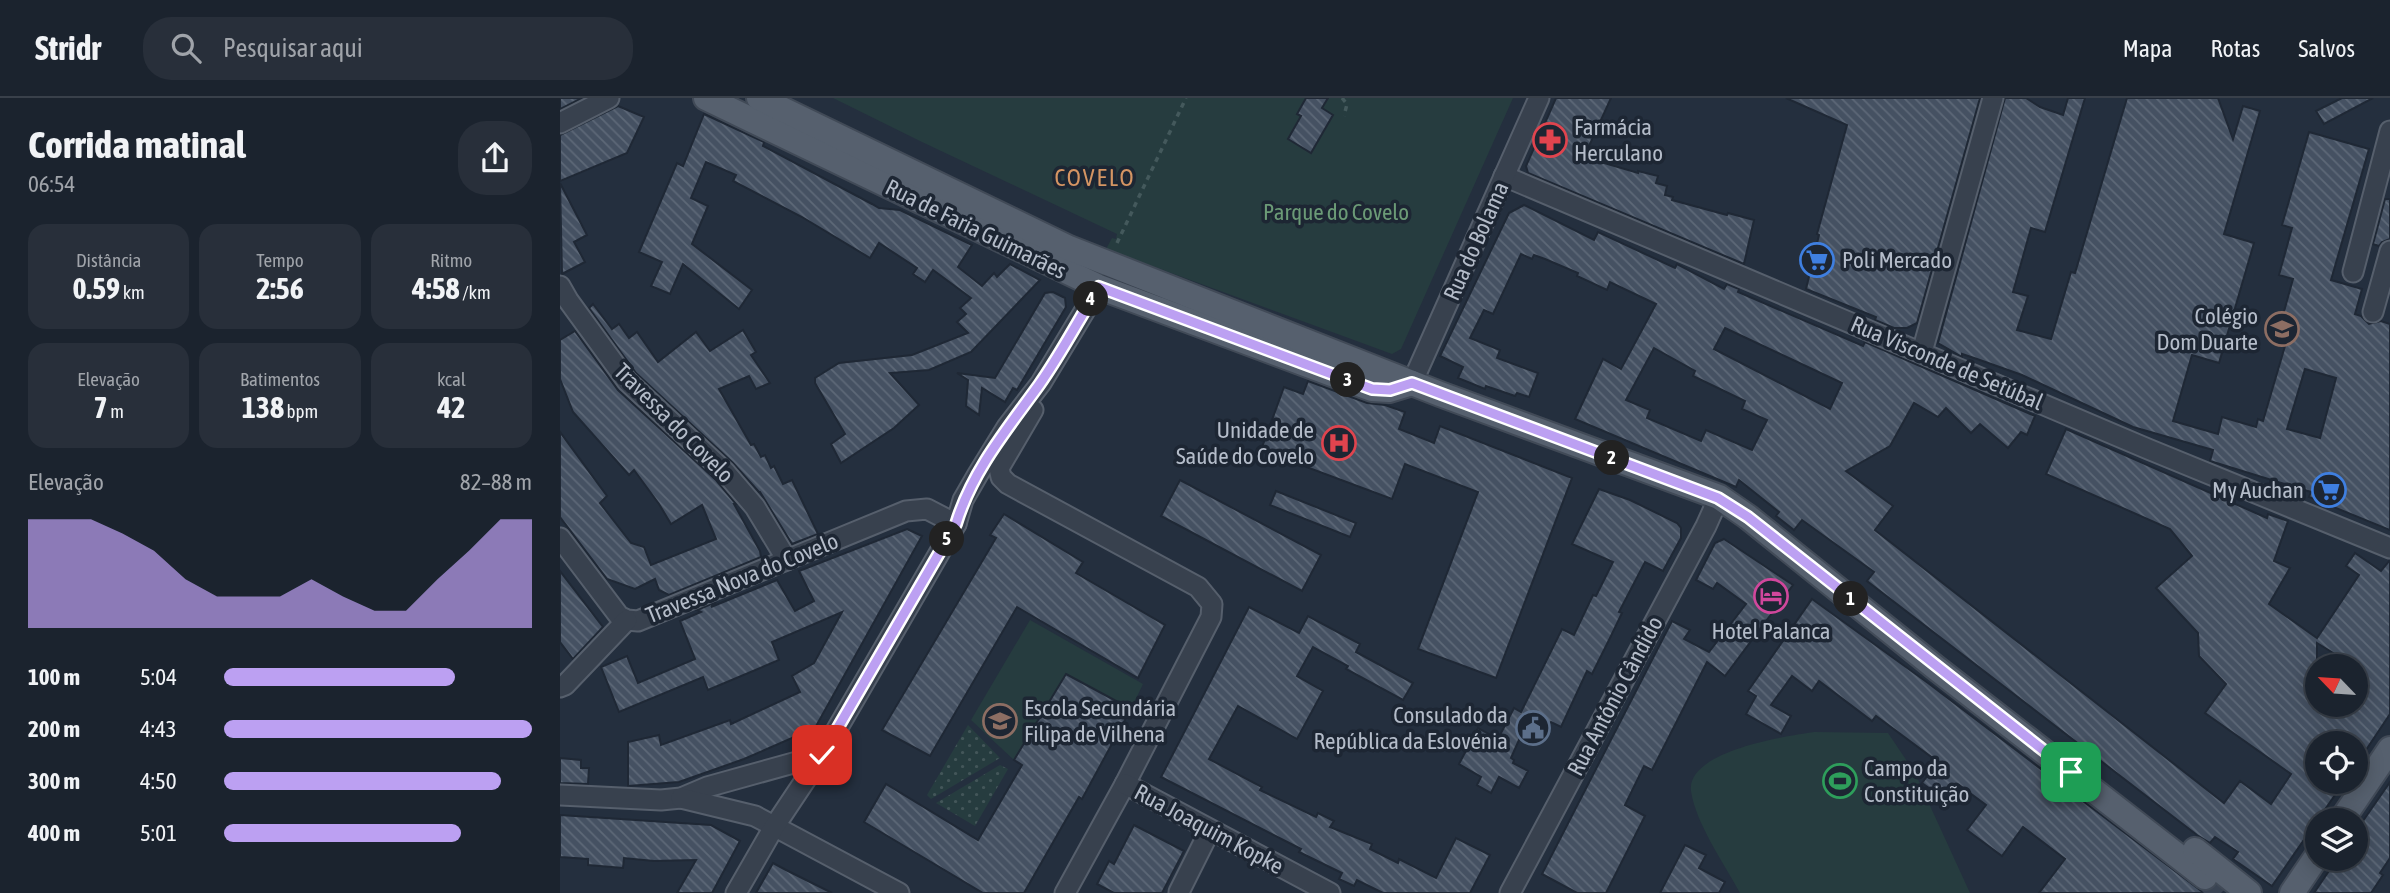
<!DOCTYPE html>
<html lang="pt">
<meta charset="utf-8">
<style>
:root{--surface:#1b232e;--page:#282f3a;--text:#f1f3f6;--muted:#a0a4aa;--line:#39404a;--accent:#bca0f2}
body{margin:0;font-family:"Asap Condensed",sans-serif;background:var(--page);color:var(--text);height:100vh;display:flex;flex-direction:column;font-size:26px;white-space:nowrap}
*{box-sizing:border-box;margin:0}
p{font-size:23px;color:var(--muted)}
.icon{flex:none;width:38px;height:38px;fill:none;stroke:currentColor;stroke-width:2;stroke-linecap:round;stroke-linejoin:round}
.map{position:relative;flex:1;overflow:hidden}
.details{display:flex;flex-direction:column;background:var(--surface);width:560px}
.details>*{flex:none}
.needle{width:46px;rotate:295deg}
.buttons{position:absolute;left:1745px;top:556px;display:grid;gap:14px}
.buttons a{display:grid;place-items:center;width:63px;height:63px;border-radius:50%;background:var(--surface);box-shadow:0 4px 18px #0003,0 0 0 2px var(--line);font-size:35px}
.pin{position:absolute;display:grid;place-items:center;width:60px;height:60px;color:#fff;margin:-30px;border-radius:14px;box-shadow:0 4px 10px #0006}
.km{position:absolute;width:35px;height:35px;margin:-18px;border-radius:50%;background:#222;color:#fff;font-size:19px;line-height:35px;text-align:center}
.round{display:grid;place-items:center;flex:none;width:74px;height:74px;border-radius:28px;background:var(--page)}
.summary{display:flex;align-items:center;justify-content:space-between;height:119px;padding:0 28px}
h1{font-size:38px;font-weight:700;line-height:52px}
.stats{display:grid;grid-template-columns:repeat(3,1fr);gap:10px;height:119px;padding:7px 28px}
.stats div{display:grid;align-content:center;border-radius:18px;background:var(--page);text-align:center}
.stats b{font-size:30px;font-weight:700}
.stats small{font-size:19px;font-weight:400}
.stats p{font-size:19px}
.chart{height:196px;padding:14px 28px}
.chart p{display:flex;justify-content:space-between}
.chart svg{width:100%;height:126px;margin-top:7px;fill:var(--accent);opacity:.7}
ul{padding:0 28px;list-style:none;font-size:23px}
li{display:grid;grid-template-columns:112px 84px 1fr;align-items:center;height:52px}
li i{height:18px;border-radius:9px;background:var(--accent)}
header{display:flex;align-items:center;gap:42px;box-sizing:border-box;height:98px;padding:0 35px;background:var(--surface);border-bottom:2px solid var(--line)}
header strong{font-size:33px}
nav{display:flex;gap:38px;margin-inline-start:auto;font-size:24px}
.search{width:490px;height:63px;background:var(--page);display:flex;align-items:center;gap:18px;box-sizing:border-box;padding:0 24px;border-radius:28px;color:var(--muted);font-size:26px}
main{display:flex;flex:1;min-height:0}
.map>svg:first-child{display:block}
.grass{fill:url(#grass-dots)}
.green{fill:#263c3f}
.building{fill:url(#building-back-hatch);stroke:#1f2835;stroke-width:2;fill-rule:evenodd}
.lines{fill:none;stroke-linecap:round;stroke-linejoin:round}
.major-tunnel{stroke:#3a4453;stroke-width:24;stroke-dasharray:24 12;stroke-linecap:butt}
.minor-casing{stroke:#565f6c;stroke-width:23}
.major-casing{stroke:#414a57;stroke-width:28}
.path{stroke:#44595c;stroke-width:3.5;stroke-dasharray:5 5;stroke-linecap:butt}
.minor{stroke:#38414e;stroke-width:19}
.major{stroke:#56606e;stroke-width:24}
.route-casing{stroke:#fff;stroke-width:14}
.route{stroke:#bca0f2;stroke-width:9}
.labels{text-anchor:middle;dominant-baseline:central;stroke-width:7;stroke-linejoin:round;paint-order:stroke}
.poi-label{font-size:23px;fill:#b4bcc9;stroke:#1d2633;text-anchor:start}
.park-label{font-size:23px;fill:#6b9a76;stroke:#1d2633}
.street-label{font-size:23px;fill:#b4bcc9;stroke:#1d2633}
.neighbourhood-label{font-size:24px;letter-spacing:2px;fill:#d59563;stroke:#1d2633}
</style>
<header>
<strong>Stridr</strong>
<div class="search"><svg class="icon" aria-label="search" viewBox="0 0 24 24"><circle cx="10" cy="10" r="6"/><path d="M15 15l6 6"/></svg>Pesquisar aqui</div>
<nav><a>Mapa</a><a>Rotas</a><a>Salvos</a></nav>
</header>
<main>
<section class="details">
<div class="summary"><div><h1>Corrida matinal</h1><p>06:54</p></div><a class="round"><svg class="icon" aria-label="share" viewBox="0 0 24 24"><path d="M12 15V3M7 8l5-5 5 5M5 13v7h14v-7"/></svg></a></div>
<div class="stats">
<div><p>Distância</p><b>0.59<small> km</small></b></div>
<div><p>Tempo</p><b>2:56</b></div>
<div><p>Ritmo</p><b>4:58<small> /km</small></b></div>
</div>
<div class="stats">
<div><p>Elevação</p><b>7<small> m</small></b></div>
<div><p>Batimentos</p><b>138<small> bpm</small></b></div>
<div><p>kcal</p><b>42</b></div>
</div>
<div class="chart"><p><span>Elevação</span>82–88 m</p>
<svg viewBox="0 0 160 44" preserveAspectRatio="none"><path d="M0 44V6L10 6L20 6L30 11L40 17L50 27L60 33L70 33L80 33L90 27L100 33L110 38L120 38L130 27L140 17L150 6L160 6V44z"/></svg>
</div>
<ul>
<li><b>100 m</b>5:04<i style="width:75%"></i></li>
<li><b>200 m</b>4:43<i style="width:100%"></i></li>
<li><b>300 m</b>4:50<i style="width:90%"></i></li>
<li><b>400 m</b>5:01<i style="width:77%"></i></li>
</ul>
</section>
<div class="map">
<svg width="1830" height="795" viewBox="0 0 1830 795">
<defs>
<pattern id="grass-dots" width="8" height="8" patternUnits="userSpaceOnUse" patternTransform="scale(1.75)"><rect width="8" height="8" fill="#263c3f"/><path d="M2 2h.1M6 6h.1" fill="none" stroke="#435659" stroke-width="1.8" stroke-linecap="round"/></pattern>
<pattern id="building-back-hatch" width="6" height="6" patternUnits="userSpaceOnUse" patternTransform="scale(1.75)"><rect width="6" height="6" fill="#455162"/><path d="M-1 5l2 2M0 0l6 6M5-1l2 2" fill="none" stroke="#5d6877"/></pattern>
</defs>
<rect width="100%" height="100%" fill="#242f3e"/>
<g class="grass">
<path d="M408,627L440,660L371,701L367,697Z"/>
<path d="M440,667L448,671L415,728L376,705Z"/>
</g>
<g class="green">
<path d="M273,0H953L841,251L832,256L546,151L552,140L556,141L557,136L362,44Z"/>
<path d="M470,522L583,586L571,611L506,576L454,662L411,622Z"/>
<path d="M1254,634L1328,635L1355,675L1410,795H1180C1164,765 1136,726 1131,693C1126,653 1227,638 1254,634Z"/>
</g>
<g class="building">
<path d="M0,0H22L0,11Z"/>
<path d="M746,0H768L762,10L773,17L751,55L728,41L741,18L737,16Z"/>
<path d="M996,0H1051L1024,59L1078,75V73L1098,78L1096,85L1107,88L1105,97L1113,99L1112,102L1167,117L1168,115L1194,122L1184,166L968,75L966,68Z"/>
<path d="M1226,0H1420L1357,225L1347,230H1334L1315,222L1316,219L1246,191L1259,137L1257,136L1287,27Z"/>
<path d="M1445,0H1466L1480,9L1503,17L1508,0H1525L1485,134L1471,130L1453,194L1468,198L1457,232L1491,241L1511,174L1515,175L1567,0H1658L1673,41L1683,8L1700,13L1664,136L1694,145L1659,265L1632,257L1613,323L1658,336L1662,319L1696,329L1698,321L1703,323L1730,231L1720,228L1733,181L1719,177L1732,130L1722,127L1749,34L1809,51L1771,182L1802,191L1795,216L1801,218L1809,226L1821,223L1830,226V432L1749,399L1751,394L1650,363L1653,352L1573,329L1462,277L1417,261L1402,256V259L1378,245ZM1745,271L1776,280L1760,340L1727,331Z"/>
<path d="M1782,0H1813L1764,26L1756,13Z"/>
<path d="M58,8L84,19L67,55L0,83V37Z"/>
<path d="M144,16L204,44L203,48L312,106L319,110L340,112L412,147L398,169L422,188L434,175L437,179L450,166L480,182L411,254L369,272L330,275L359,307L334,330L281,365L271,346L285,336L255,285V280L279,265L352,257L408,235L397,224L406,216L400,210L411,200L373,172L365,184L353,176L357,170L319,145L310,160L242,119L173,83L176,77L146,64L131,100L148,108L132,146L192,192L179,211L123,166L110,196L91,188L102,164L79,154L117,65L123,68Z"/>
<path d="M0,85L27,137L14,144L25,164L2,176Z"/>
<path d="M1825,101H1830V141L1822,144L1819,148L1813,146Z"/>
<path d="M964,107L1034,142L1038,134L1115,170L1117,166L1164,191L1167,186L1179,191L1178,194L1303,248L1305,244L1475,318L1467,337L1461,334L1448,350L1420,326L1411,335L1386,310L1378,319L1354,305L1330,348L1286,373L1333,408L1315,432L1664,705L1680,683L1711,706L1731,676L1645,615L1666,586L1639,558L1638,535L1596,490L1632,458L1610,431L1486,376L1506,331L1707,420L1708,416L1728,423L1714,463L1730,470L1709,506L1757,540L1799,477L1786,468L1795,455L1821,473L1830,462V616L1796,667V646H1757V684H1784L1712,788L1673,761L1678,754L1655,739L1650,745L1637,737L1307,483L1314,474L1242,422L1234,432L1216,418L1219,414L1179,382L1176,389L1015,321L1043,261L1061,271L1096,206L1050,184L1047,192L1017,178L1018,175L985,161L974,157L972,161L961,156L933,216L924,212L910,240L940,252L937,260L978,275L969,299L957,295L955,298L926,288L925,291L898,280L903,269L880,258L949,115ZM1165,230L1282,285L1270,311L1154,251ZM1094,250L1135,273L1133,278L1185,303L1182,311L1207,322L1192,352L1146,332L1141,343L1087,320L1090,312L1066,302ZM1757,545L1796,569V607H1757Z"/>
<path d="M493,194L505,200L506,209L457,292L453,290L445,304L422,290L419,317L406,308L408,282L397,275L435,280L485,195Z"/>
<path d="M33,206L52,231L59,226L69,240L77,234L98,264L136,234L150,253L183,232L196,254L191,257L210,285L196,291L189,278L159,291L191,347L194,346L201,359L205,357L211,370L214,368L223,386L232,382L258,436L232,446L200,394H199L173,365L76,275L29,210Z"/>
<path d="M15,233L58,292L156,382L176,406H174L200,453L201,459L109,497L99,492L95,481L75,491L47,481L0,419V334L47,398L40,405L71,445L84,449L91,467L156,441L142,407L111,426L99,406L74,372L69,377L13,314L0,281V242Z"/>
<path d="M748,283L807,305L825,307L845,314L839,331L874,345L880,328L1012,380L936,580L858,551L918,394L845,366L832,401L701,352L724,289L743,296Z"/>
<path d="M620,382L761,457L742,493L601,418Z"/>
<path d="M1039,391L1070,402L1117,425L1121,430V440L1103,473L1085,464L1059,514L1062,515L1050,540L1032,576L1027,573L1001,629L991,624L981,643L963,633L951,660L954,662L953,665L968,673L959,690L939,679L931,695L917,687L921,679L899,666L918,630L938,641L954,610L961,614L1002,531L1014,537L1033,497L1036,498L1053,464L1012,446Z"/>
<path d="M716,393L796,425L790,439L710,407Z"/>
<path d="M444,416L523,464L516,475L605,527L578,580L457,509L370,658L322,632L436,440L430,437Z"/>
<path d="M347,431L362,438L255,630L184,661L119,684L68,688V644L99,637L101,647L170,622L171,626L240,594L232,578L254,565L282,514L212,544L219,562L148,592L143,579L59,614L41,569L67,558L78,585L135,561L120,523L141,514L137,512L156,504L151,509L217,482L235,513L254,503L239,473Z"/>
<path d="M1164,441L1233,487L1165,578L1147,564L1092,672L1084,668L1065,707L1085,718L1046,795H1017L982,776L1112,523L1130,532L1124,541L1149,554L1186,506L1157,485L1153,491L1136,482L1155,445Z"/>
<path d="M0,473L43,529L13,561L0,544Z"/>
<path d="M1252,501L1368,585L1644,795H1479L1505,761L1463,729L1442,758L1407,732L1426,707L1399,687L1387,703L1362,685L1378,664L1316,618L1312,623L1259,583L1252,593L1232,578L1211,607L1231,618L1221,636L1186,616L1196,598L1188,593Z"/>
<path d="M689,509L739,535L748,518L800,546L796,554L853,585L843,602L786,571L788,568L753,549L737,578L763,593L737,641L678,608L649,661L702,689L700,692L756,719L758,715L774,723L770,729L812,746L810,751L838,765L839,761L876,780L896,740L930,757L910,795H823L797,782L794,788L779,781L782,775L739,754L741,751L601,679Z"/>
<path d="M506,576L571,611L522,701L519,699L464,795H423L304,724L326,686L418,742L462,667L454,662Z"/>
<path d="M0,660L21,662V670H29L28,686L0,685Z"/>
<path d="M1830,684V760L1820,775L1823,777L1811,795H1754L1777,761H1796V733Z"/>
<path d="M0,717L151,727L180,743L152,795H117L136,762L94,763L64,760L63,770L28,767V761L0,759Z"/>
<path d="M574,727L624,753L602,795H554L537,786L549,763L554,766Z"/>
<path d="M1125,747L1146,757L1139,770L1165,784L1159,795H1100Z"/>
<path d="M213,765L226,772L272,795H196Z"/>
</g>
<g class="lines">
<path class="major-tunnel" d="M1645,779L1661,795"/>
<g class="minor-casing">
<g id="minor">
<path d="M0,25L49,0"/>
<path d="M944,78L1588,351L1830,450"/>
<path d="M1793,174L1830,33"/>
<path d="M0,188L8,202L67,283L165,374L195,409L227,462"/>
<path d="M1813,214L1830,153"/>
<path d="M1362,254L1433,0"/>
<path d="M852,285L979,0"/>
<path d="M473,312L439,370L441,379L448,386L638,489L652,506L651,519L565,686L505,795"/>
<path d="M0,440L59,518L67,522L78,523L346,413L367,411L396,426"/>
<path d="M0,589L5,587L67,522"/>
<path d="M565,686L770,795"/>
<path d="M0,697L101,702L121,700L147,689L262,657"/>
<path d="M121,700L195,718L339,795"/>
<path d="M619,794L650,732"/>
<path d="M176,795L214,729L262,657L341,521L396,426L403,402L418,376L447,329L481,285L539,189L553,183L594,194"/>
<path d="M950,795L1146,428L1159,399"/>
</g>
</g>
<g class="major-casing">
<g id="major">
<path d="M146,0L539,189L812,291L829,292L852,285"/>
<path d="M199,0L509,150L880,296L1159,399L1188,419L1376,570L1645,779"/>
<path d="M1781,723L1830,651"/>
<path d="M1635,752L1689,795"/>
<path d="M1732,795L1757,758"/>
</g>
</g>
<g class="path">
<path d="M782,0L787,6L784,18"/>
<path d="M557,145L626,0"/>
</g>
<use href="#minor" class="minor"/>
<use href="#major" class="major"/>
</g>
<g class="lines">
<g class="route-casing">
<path id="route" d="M262,657L396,426C412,373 448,330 479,287C501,256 519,221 539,189L812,291L830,292L852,285L1158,400L1188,419L1511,674"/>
</g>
<use href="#route" class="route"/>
</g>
<defs>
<g id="pharmacy-ring" transform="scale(1.75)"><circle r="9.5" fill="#1d2633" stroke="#e0444e" stroke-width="1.5"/><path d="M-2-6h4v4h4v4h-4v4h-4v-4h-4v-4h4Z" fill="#e0444e"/></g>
<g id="supermarket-ring" transform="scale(1.75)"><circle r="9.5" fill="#1d2633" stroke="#3f7fe0" stroke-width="1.5"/><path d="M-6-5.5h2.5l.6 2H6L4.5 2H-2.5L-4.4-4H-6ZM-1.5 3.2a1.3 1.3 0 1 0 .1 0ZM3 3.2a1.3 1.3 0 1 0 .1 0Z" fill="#3f7fe0"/></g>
<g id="school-ring" transform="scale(1.75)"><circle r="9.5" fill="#1d2633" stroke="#8d6e63" stroke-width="1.5"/><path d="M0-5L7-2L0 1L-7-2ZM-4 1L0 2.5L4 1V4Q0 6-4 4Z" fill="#8d6e63"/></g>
<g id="hospital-ring" transform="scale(1.75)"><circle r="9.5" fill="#1d2633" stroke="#e0444e" stroke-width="1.5"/><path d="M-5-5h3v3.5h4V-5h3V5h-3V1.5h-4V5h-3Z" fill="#e0444e"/></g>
<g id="hotel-ring" transform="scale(1.75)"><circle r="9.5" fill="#1d2633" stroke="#d1479c" stroke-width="1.5"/><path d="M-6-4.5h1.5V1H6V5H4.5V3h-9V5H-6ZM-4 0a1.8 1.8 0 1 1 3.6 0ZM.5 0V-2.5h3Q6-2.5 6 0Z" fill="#d1479c"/></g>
<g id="civic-ring" transform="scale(1.75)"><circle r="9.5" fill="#1d2633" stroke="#5c6f8a" stroke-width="1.5"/><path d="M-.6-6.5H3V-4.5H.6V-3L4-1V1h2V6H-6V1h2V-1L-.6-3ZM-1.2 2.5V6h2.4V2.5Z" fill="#5c6f8a"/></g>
<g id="stadium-ring" transform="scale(1.75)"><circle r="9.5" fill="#1d2633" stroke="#2e9e5b" stroke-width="1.5"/><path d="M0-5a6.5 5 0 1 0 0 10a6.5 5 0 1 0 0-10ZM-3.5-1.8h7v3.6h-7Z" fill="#2e9e5b"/></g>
</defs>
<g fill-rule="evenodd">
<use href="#pharmacy-ring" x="990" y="42"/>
<use href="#supermarket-ring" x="1257" y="162"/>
<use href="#school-ring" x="1722" y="231"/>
<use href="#hospital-ring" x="779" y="345"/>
<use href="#supermarket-ring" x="1769" y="392"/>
<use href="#hotel-ring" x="1211" y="498"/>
<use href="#school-ring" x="440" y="623"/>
<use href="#civic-ring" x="973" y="630"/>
<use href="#stadium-ring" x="1280" y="683"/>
</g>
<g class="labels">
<g class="poi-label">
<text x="1014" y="29">Farmácia<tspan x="1014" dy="26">Herculano</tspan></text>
<text x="1282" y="162">Poli Mercado</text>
<text x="1698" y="218" text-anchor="end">Colégio<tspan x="1698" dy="26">Dom Duarte</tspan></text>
<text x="754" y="332" text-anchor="end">Unidade de<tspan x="754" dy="26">Saúde do Covelo</tspan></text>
<text x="1744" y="392" text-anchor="end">My Auchan</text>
<text x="1211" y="533" text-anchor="middle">Hotel Palanca</text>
<text x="464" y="610">Escola Secundária<tspan x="464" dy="26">Filipa de Vilhena</tspan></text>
<text x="948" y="617" text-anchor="end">Consulado da<tspan x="948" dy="26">República da Eslovénia</tspan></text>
<text x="1304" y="670">Campo da<tspan x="1304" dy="26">Constituição</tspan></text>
</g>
<g class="park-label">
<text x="776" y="114">Parque do Covelo</text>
</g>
<g class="street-label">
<text transform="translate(416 131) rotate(26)">Rua de Faria Guimarães</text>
<text transform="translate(916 143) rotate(-66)">Rua do Bolama</text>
<text transform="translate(1387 265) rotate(23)">Rua Visconde de Setúbal</text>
<text transform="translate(114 325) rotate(45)">Travessa do Covelo</text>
<text transform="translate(182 480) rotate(-22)">Travessa Nova do Covelo</text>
<text transform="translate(1055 598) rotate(-62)">Rua António Cândido</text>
<text transform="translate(649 731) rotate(28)">Rua Joaquim Kopke</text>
</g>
<g class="neighbourhood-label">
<text x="535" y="79">COVELO</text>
</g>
</g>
</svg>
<div class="buttons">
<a><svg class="needle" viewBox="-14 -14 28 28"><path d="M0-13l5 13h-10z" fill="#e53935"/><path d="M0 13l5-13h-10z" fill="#a0a4aa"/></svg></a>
<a><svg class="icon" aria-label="locate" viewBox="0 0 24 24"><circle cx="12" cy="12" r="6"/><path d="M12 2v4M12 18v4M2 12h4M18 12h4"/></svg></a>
<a><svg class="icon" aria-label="layers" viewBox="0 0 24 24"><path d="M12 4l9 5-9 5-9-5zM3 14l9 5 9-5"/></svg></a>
</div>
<div class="pin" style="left:1511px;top:674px;background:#1e9e55"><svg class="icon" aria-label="arrive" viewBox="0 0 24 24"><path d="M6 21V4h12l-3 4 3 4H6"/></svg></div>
<div class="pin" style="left:262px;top:657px;background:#d93025"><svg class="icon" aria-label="check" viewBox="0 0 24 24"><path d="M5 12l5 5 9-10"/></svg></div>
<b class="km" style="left:1291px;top:501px">1</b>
<b class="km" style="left:1052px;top:360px">2</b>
<b class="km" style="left:788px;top:282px">3</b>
<b class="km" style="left:531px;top:201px">4</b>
<b class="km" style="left:387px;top:441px">5</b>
</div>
</main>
